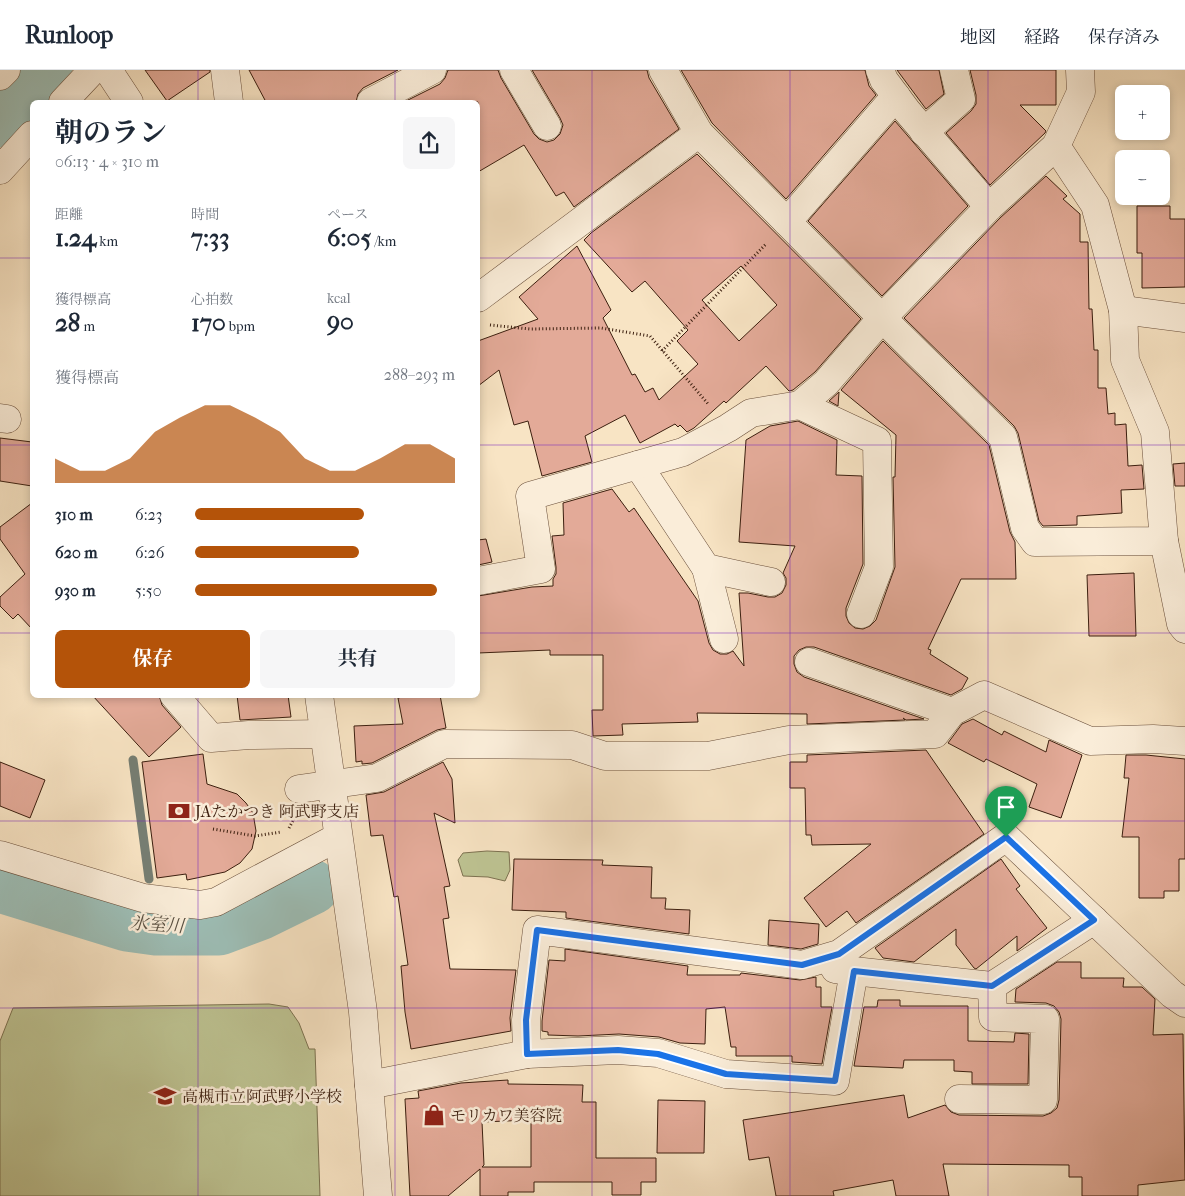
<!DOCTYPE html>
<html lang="ja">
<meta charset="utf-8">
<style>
:root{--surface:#fff;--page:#f6f6f7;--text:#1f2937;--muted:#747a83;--line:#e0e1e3;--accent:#b45309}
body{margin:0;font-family:"IM FELL French Canon","Noto Serif JP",serif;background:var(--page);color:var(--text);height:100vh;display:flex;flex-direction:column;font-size:19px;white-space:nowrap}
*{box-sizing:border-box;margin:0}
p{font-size:16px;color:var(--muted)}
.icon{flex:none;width:28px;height:28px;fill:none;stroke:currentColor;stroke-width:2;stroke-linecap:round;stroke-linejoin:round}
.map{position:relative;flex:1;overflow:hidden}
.details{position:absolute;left:30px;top:30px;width:450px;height:598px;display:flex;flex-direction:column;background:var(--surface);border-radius:8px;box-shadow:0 2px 8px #0003}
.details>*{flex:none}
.buttons{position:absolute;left:1115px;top:15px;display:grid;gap:10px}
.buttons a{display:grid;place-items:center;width:55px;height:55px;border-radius:8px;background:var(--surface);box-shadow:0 2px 8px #0003;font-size:25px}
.pin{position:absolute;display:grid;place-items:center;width:42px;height:42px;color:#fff;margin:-51px -21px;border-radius:50% 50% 50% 0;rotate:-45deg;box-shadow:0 0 5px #0007}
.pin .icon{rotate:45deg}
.round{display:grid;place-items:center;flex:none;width:52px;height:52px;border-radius:8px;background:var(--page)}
.head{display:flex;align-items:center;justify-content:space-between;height:85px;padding:0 25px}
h1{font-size:28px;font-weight:700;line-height:38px}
.metrics{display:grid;grid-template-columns:repeat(3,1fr);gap:8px;height:85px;padding:5px 25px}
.metrics div{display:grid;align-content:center}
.metrics b{font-size:25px;font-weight:700}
.metrics small{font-size:14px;font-weight:400}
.metrics p{font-size:14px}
.chart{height:140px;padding:10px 25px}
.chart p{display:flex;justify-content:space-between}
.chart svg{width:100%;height:90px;margin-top:5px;fill:var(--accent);opacity:.7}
.primary-button{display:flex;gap:10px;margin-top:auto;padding:10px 25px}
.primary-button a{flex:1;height:58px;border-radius:8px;background:var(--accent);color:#fff;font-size:20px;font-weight:700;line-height:58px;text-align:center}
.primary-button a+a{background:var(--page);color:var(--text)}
ul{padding:0 25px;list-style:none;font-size:16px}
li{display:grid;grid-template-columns:80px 60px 1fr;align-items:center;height:38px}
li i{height:12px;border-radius:6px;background:var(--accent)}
header{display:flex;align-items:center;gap:30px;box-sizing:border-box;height:70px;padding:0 25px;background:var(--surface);border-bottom:1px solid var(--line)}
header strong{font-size:24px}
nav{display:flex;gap:28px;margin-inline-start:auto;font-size:18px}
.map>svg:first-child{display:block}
.green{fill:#bec493;stroke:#7d7251}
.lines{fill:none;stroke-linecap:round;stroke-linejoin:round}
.stream{stroke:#767e73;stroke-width:9}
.river{stroke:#9dbeb6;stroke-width:55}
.building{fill:#e3aa98;stroke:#3c1f0f;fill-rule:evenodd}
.minor-casing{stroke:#6b503c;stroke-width:29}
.path{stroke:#3c1f0f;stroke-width:3;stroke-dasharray:1 2.5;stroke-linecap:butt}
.minor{stroke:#faedd9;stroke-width:28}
.route-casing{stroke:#fff;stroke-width:10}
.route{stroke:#1a73e8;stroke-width:6}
.grid{fill:none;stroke:#7b2cbf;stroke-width:1;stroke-opacity:0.55}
.labels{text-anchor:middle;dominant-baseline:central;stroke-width:5;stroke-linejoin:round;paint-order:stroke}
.poi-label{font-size:16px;fill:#3c1f0f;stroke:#faedd9;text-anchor:start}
.water-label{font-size:18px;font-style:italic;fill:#594f41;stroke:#faedd9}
</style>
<header>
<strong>Runloop</strong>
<nav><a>地図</a><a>経路</a><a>保存済み</a></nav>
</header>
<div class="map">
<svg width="1185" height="1126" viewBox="0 0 1185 1126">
<rect width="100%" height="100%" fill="#f8e4c4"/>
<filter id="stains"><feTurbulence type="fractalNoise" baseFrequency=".004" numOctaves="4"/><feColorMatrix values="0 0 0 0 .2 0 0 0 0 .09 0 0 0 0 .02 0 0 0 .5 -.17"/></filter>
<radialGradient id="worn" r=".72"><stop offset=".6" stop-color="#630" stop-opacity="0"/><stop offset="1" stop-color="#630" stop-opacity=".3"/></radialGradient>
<g class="green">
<path d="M487,781L509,782L510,800L505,811L488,807L463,806L458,790L463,783Z"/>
<path d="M269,934L288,937L299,953L309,979H315L320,1126H0V971L13,938Z"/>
</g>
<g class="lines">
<path class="stream" d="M133,690L149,809"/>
<g class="river">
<path d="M0,50L45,0"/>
<path d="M0,815L127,854L156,858H219L259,843L312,817"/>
</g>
</g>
<g class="building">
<path d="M145,0H210V2L167,31Z"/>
<path d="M249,0H398L363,18L358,24L356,32H266Z"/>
<path d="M448,0H498L501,8L534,64L539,69L547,72L554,70L560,64L563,55L560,48L532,0H647L649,8L679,59L574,137L564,122L556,126L524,75L478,102V32H404L440,14L445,8Z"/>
<path d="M681,0H865L869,16L876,25L786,129L712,53Z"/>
<path d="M897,0H939L944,24L926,39Z"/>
<path d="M970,0H1056V35H1020L1046,61L1045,63L990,115L946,63L971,41L976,34V25Z"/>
<path d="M895,51L968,136L882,226L808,151Z"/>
<path d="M697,84L861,249L815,302L793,320L789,321L766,296L726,333L724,331L694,358L687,362L680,355L678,357L675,354L640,373L625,345L585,366L592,392L542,406L528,351L514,355L499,300L478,316V271L538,249L519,227L577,176L611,240L603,248L632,305L635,304L645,322L653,318L659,330L698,294L677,271L688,260L645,211L632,222L584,170L591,163ZM741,196L777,235L739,271L702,230Z"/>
<path d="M1046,106L1067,126L1063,129L1080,144V172H1088L1089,239H1092L1094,280H1098V318H1106L1108,344L1115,343V355L1126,354L1128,396L1142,395L1144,419L1121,420L1122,443L1077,446V455L1043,456L1039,451L1018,363L1014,356L904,248L1000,148Z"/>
<path d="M1137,136H1170V149H1185V217L1142,218V183H1137Z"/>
<path d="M883,271L989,375L1010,462L1015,472L1016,509H961L928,579L931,580L930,584L968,608L962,619L951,625L814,577H806L799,580L794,586V594L797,602L804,607L924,649L906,650L903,648L905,650L807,654V644L697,643L698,652L622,654L623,665L593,666L592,640H603V585H550V580L478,583V526L532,517L553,516V509L556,504V497L552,466L564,465L563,433L612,419L629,442L634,438L698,531L709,573L713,580L720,584H727L733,581L744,596L739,523H748L768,527H775L782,523L786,515V508L783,503L795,476L739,472L746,370L770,356L798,351L837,370L836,405L862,406L863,494L846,538V546L849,553L855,558L863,559L870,556L876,550L895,497L893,407H895L896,365L841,320Z"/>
<path d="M839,322L838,336L829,331Z"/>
<path d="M0,368L32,372V416L0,411Z"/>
<path d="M1185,393V416H1175L1173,394Z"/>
<path d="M32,433V559L18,544L13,549L0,536V527L25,504L0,469V457Z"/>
<path d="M486,469L492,492L478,495V470Z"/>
<path d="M1134,503L1136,566H1089L1087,505Z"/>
<path d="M92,625H159L162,635L181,657L149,687Z"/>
<path d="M237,625H288L291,647L240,650Z"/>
<path d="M413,625H440L446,658L437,660L372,693L362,694V691L356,692L354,656L403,654L398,628Z"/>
<path d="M973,649L1002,665L1004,661L1046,682L1049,670L1082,685L1061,748L1029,737L1037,714L986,689L984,692L948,673L962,654Z"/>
<path d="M926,680L984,764L856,853L847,841L826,857L804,828L871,774L812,775L811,765H806L805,718H790V692H807V685Z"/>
<path d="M203,684L207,714L237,724L246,733L253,743L256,761L252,779L240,793L225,802L187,810L186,804L157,808L142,692Z"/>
<path d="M1126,685H1146L1185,689V789H1179V821H1164V828H1139V767H1122L1129,708H1124Z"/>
<path d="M0,692L45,710L30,748L0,736Z"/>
<path d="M443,692L452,709L455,753L434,743L450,816L444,817L449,848L443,849L450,899L516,900L510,948L511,961L411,979L405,942L401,896L408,895L398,826L394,827L383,765L371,766L366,725L384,722Z"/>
<path d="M514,789L603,790L602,795L652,797L651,828H666L665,839L690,840L689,864L566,848V842L512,840Z"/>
<path d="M1001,789L1020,816L1016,819L1047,858L1017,881V866L976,899L974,898L956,875V859L914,892L883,888L875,878Z"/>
<path d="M769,850L819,854L818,874L801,879L768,875Z"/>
<path d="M565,879L688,896L687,905H740L741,903L800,910L816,907V917H821V937H832L822,994L792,992V986H736V977H731L725,937L706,939L705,974L680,973L659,967L619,964L578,966L548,965V962L542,961V951L549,890L565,891Z"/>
<path d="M1057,892H1081V908H1124L1123,917H1142L1155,929L1153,965L1183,964L1185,1110L1138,1115V1126H1082V1107H1069V1095L943,1094L949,1126H896L893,1110L833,1121L834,1126H776L769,1087L749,1090L743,1050L904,1025L908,1048L945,1035L951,1042L959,1045L1043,1046L1051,1043L1057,1038L1059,1030L1061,949L1059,942L1054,936L1046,933L1015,932L1016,919Z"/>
<path d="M878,930H900V936H968V971L1014,972L1015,963L1029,964L1028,1014H972V1002L954,1001V990H904L903,998L854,996L864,937H877Z"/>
<path d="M508,1010V1014L583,1015L582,1032H596V1088H656V1112H641V1125H612V1112H534V1122H508V1126H480V1099L448,1126H410L405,1029L419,1028L418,1021L461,1013ZM531,1050V1097H482L484,1095L482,1052Z"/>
<path d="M658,1030L705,1031L704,1083H657Z"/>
</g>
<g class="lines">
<g class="minor-casing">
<g id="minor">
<path d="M108,0L129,32"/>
<path d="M225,0L229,32"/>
<path d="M514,0L547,56"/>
<path d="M663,0L699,63L882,248L1003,367L1025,458L1035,472L1164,471L1155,362L1125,290L1123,240L1185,248"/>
<path d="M880,0L884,10L907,41L989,137"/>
<path d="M0,6L6,0"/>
<path d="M63,32L93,0"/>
<path d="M371,32L432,0"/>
<path d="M924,62L961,29L954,0"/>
<path d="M1056,76L1095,135L1123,240"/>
<path d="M0,100L32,65"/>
<path d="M787,152L896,26"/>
<path d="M478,228L699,63"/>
<path d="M800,335L877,371L879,497L861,544"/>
<path d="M0,348L7,349"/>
<path d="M638,395L706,498L771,512"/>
<path d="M1164,471L1181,554L1185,559"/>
<path d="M706,498L724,569"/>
<path d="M478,511L541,499L530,426L683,382L728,358L751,343L800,335L826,313L882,248L989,137L1056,76L1081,22L1080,0"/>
<path d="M809,592L952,642"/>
<path d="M174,625L211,668L249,665L324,664"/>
<path d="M319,625L363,942L378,1126"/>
<path d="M299,719L377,708L444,674L572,675L605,686H708L789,670L935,664L952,642L984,625L1090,671L1153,669L1185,671"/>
<path d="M0,785L143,828L200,835L216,832L338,767"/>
<path d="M835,899L992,916L1094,850"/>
<path d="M854,901L835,1011L726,1004L658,983L618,980L527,984L526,950L537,860L802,895L839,884L1006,767L1172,924L1185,933"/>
<path d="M369,1015L527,984"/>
<path d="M959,1029L1043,1030L1045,949L993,947L992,916"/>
</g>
</g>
<g class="path">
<path d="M490,255L530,259L601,258L650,266L709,335"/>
<path d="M662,281L766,174"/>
<path d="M289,758L294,749L297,748"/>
<path d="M213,759L255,766L281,762"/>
</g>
<use href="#minor" class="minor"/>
</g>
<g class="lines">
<g class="route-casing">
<path id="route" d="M1006,767L1094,850L992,916L854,901L835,1011L726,1004L658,984L618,980L527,984L526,950L537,860L802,895L839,884Z"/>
</g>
<use href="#route" class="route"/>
</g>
<path class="grid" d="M198,0V32M395,0V32M592,0V1126M790,0V1126M988,0V1126M0,188H32M478,188H1185M0,375H32M478,375H1185M0,563H32M478,563H1185M198,625V1126M395,625V1126M0,751H1185M0,938H1185"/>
<defs>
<g id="bank-bare" transform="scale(1.725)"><path d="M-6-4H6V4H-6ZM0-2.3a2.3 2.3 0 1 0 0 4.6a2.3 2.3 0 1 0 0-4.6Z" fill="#8f2418" stroke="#faedd9" stroke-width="2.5" paint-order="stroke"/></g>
<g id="school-bare" transform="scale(1.725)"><path d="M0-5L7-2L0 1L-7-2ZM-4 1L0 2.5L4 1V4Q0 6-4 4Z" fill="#8f2418" stroke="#faedd9" stroke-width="2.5" paint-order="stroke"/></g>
<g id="shop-bare" transform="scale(1.725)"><path d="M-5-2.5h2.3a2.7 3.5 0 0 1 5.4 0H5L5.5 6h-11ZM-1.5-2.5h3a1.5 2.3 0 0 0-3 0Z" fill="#8f2418" stroke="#faedd9" stroke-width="2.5" paint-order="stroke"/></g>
</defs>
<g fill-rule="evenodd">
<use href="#bank-bare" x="179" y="741"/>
<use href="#school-bare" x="165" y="1026"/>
<use href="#shop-bare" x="434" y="1045"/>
</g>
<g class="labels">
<g class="poi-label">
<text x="195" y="741">JAたかつき 阿武野支店</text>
<text x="182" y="1026">高槻市立阿武野小学校</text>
<text x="450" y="1045">モリカワ美容院</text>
</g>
<g class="water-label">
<text transform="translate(157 855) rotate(4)">氷室川</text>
</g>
</g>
<rect width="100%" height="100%" filter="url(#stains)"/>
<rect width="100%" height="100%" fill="url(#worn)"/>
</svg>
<div class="buttons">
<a>+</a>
<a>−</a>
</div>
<div class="pin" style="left:1006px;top:767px;background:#1e9e55"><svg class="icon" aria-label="arrive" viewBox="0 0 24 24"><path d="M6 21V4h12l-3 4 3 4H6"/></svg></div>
<section class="details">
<div class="head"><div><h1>朝のラン</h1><p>06:13 · 4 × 310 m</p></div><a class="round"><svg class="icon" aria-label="share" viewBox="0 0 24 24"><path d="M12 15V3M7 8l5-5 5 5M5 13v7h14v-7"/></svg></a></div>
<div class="metrics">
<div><p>距離</p><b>1.24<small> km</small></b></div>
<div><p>時間</p><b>7:33</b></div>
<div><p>ペース</p><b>6:05<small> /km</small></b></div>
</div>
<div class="metrics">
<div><p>獲得標高</p><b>28<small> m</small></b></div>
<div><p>心拍数</p><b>170<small> bpm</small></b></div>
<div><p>kcal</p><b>90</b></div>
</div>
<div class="chart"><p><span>獲得標高</span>288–293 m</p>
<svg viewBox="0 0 160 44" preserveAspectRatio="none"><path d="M0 44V32L10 38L20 38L30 32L40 19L50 12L60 6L70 6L80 12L90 19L100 32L110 38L120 38L130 32L140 25L150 25L160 32V44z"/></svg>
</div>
<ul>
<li><b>310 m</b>6:23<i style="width:65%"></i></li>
<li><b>620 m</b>6:26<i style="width:63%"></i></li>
<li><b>930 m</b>5:50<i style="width:93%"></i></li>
</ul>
<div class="primary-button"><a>保存</a><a>共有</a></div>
</section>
</div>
